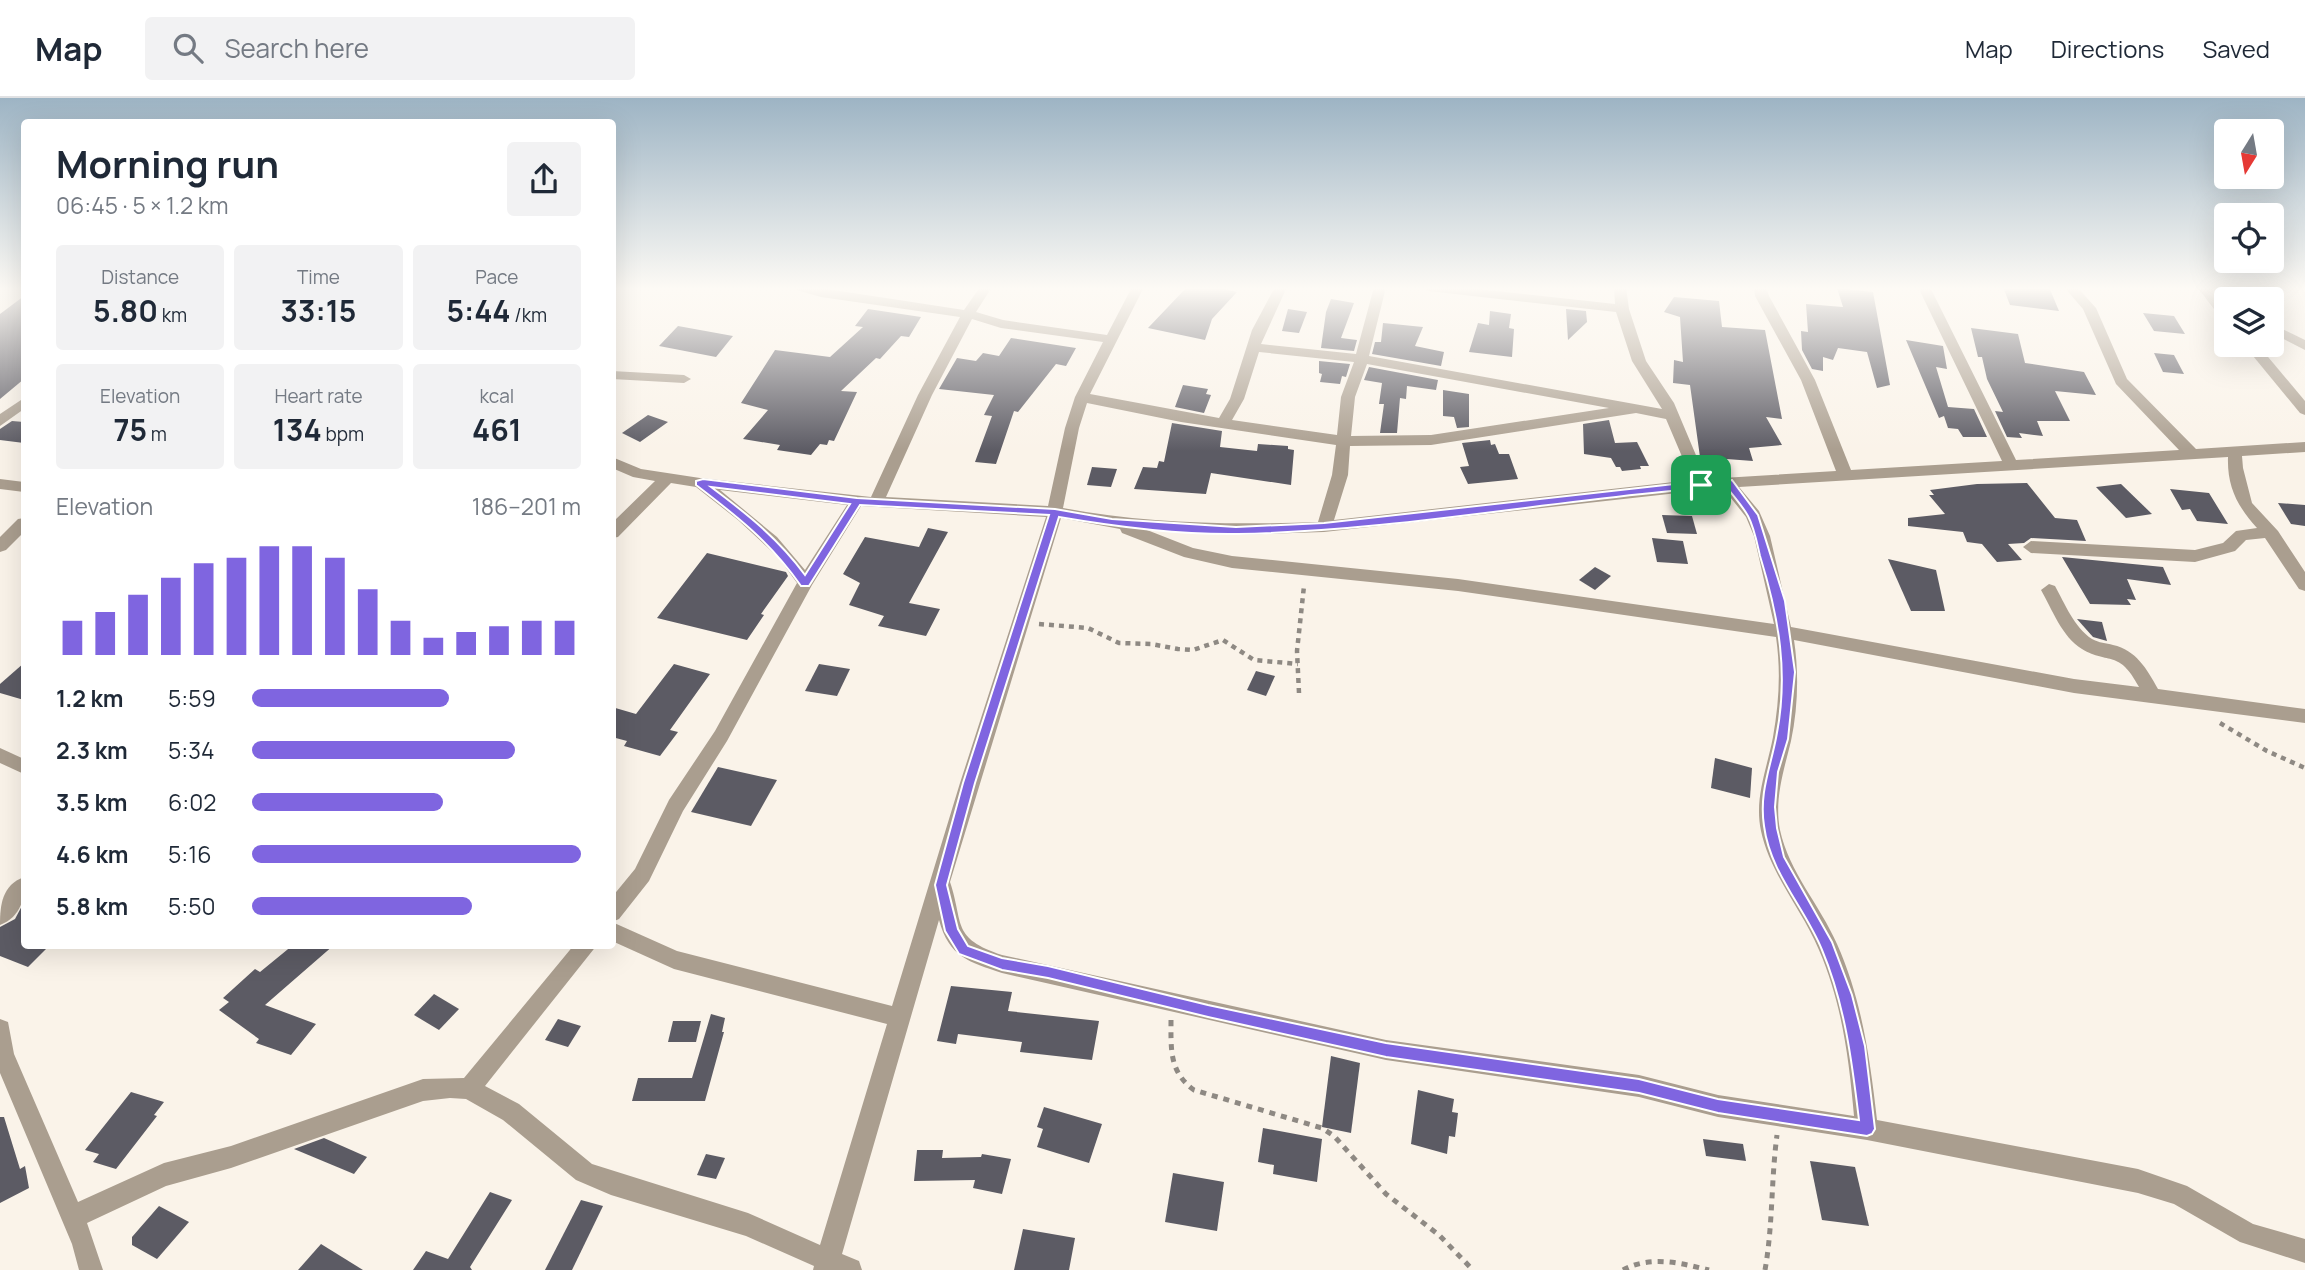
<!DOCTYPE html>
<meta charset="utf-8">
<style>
:root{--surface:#fff;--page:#f2f2f3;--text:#1f2937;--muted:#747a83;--line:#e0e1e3;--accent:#7f65e0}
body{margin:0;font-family:Manrope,sans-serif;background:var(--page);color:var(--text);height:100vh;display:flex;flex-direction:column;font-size:26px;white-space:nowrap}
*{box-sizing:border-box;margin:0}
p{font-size:23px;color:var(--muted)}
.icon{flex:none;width:38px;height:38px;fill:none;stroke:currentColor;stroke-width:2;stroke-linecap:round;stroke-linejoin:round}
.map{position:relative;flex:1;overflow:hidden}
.panel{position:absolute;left:21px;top:21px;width:595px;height:830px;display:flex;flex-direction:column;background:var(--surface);border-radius:7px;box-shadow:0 7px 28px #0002}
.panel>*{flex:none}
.needle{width:46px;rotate:191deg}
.fabs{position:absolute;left:2214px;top:21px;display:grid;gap:14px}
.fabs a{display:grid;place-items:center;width:70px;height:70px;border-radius:7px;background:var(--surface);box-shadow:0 7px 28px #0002;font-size:35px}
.pin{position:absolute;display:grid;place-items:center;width:60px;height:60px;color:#fff;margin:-30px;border-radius:14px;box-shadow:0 4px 10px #0006}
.round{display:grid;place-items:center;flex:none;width:74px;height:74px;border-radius:7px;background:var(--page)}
.overview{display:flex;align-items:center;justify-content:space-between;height:119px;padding:0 35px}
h1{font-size:38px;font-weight:700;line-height:52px}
.figures{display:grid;grid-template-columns:repeat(3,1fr);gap:10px;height:119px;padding:7px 35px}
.figures div{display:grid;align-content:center;border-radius:7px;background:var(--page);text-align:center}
.figures b{font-size:30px;font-weight:700}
.figures small{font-size:19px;font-weight:400}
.figures p{font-size:19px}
.chart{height:196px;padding:14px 35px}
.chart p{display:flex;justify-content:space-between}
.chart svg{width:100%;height:126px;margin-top:7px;stroke:var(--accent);stroke-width:6}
ul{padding:0 35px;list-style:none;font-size:23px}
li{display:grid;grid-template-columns:112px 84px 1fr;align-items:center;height:52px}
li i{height:18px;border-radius:9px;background:var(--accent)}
header{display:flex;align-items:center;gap:42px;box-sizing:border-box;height:98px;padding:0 35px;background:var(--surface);border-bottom:2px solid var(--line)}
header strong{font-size:33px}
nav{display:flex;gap:38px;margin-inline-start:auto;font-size:24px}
.search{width:490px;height:63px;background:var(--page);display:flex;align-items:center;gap:18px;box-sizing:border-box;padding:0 24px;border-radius:7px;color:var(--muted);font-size:26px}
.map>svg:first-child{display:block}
.building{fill:#5c5b64}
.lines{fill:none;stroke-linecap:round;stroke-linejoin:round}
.path-far1{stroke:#8e8983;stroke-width:4.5;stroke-dasharray:5 5;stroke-linecap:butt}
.path{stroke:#8e8983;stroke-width:5;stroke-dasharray:6 6;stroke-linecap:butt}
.minor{fill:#aa9e8f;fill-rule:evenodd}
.route{fill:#7f65e0;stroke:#fff;stroke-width:2;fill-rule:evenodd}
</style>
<header>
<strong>Map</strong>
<div class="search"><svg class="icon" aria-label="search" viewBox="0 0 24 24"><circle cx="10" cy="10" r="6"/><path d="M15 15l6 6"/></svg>Search here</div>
<nav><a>Map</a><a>Directions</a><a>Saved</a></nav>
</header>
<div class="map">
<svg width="2305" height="1172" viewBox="0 0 2305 1172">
<rect width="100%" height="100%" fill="#faf3e9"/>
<g class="building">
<path d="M1187,189H1217L1237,194L1212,221L1205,242L1148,230Z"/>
<path d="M2003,189H2049L2059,213L2010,207Z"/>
<path d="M1837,190L1873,194L1890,287L1877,290L1867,254L1838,250L1833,262L1823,259V273L1812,271L1802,252L1801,233L1808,234L1806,206L1843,209Z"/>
<path d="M24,198V281L0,301V216Z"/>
<path d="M1674,199L1719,203L1722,229L1765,232L1782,321L1766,319L1782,347L1749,350L1753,363L1700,359L1690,287L1673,285L1674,262L1683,264L1680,219L1664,214Z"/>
<path d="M1331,201L1354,205L1341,240L1357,242L1354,253L1321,250L1326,214Z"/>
<path d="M868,211L921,219L909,239L901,238L880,261L876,260L841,293L857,294L834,343L829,342L827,347L820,346L811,357L777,352L780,347L743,341L768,312L741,305L775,252L830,259L863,229L855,228Z"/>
<path d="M1288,211L1307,214L1299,235L1282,233Z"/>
<path d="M1566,211L1586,213L1587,224L1568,242Z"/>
<path d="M1490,213L1511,216L1509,230L1514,231L1512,259L1469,254L1478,225L1489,227Z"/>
<path d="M2143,215L2174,218L2185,236L2154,233Z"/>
<path d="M1383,225L1423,229L1415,248L1444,254L1441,268L1372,256L1375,244H1381Z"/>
<path d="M678,228L733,238L716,259L659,248Z"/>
<path d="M1971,230L2018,236L2025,265L2084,274L2096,297L2055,293L2070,323H2037L2043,338L2019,335L2022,340L2007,339L1995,313L2003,314L1987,281L1982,259H1978Z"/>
<path d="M1011,240L1076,250L1066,268L1056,266L1018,314L1014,313L996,366L975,364L992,318L984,317L994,297L939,291L957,260L976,263L983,255L999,258Z"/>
<path d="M1906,242L1943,248L1947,271L1936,269L1948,309L1974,311L1987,339H1963L1958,331L1948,330L1944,318L1939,320Z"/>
<path d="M2154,255L2174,257L2184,276L2163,274Z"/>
<path d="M1319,263L1350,266L1346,279L1342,278L1340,286L1320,284L1322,276L1319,275Z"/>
<path d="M1369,269L1438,282L1436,292L1407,288L1406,301L1400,300L1397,335H1380L1384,306H1379L1382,285L1364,282Z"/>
<path d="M1183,287L1208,291L1206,296L1211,297L1204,315L1175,309Z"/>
<path d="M1443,292L1469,296V329L1457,330L1454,319L1443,318Z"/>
<path d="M648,317L668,324L640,344L622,335Z"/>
<path d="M1609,322L1615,345L1637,344L1649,368H1640L1641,371L1622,373L1620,369H1616L1611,360L1584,356L1583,326Z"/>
<path d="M12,323L24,324V345L0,342V331Z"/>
<path d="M1172,325L1222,333L1220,349L1257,353L1258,346L1288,348V351L1294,352L1291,387L1211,375L1206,396L1134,391L1143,369L1157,370L1159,363L1164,364Z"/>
<path d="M1490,342L1491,347L1495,346L1499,356H1509L1518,381L1468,386L1460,369L1469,368L1462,345Z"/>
<path d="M1092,369L1117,371L1111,389L1087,387Z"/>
<path d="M2027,385L2055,420L2077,422L2086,443L2031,440L2024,445L2008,446L2022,462L1997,464L1982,446L1967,444L1963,434L1908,428V420L1945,416L1929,397H1934L1930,392L1977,386Z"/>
<path d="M2121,386L2152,416L2126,420L2096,389Z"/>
<path d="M2170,391L2209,395L2228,426L2197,423L2190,411L2182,412Z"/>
<path d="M2278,405L2305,407V428L2291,426Z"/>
<path d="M1662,417L1692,418L1697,436L1667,435Z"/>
<path d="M928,430L948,434L909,505L940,511L926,538L878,528L884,518L849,507L860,485L843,476L865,439L919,449Z"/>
<path d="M1652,440L1683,443L1688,466L1657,464Z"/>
<path d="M707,455L786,474L788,478L761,516L764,517L747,542L657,520Z"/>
<path d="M2062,459L2163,469L2171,487L2127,481L2136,502L2127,501L2131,507L2090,506Z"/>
<path d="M1888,461L1936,472L1945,513H1911Z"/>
<path d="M1595,469L1611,478L1595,492L1579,482Z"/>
<path d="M2077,521L2102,524L2107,543L2093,539Z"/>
<path d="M24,565V602L0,595V586Z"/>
<path d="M674,566L710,576L670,632L678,634L660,658L624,648L627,643L612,639V609L636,616Z"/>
<path d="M819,566L850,571L837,598L805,593Z"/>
<path d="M1256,573L1275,578L1266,598L1247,592Z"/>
<path d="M1715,660L1752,670L1750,700L1711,690Z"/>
<path d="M718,669L777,682L751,728L691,714Z"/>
<path d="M24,804V847H50L28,869L0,858V829L15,821Z"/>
<path d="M293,847H334L265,907L316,926L291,957L256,945L259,941L219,912L229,904L223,900L255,871L260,874Z"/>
<path d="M951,888L1012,894L1008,913L1099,923L1092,962L1020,954L1022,944L958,936L956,946L937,943Z"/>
<path d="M434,896L459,911L439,932L414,917Z"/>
<path d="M711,916L725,920L722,934H724L705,1003H632L638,980H692Z"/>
<path d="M558,921L581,928L568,949L545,942Z"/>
<path d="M673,923H701L696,944H668Z"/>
<path d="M1331,958L1360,965L1351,1035L1322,1029Z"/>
<path d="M1418,992L1454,1001L1452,1014L1458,1015L1455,1039L1449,1038L1447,1056L1411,1046Z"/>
<path d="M131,994L164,1004L154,1017L157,1018L116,1071L93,1064L99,1056L85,1052Z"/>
<path d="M1044,1009L1102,1026L1089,1065L1037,1049L1043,1031L1037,1029Z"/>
<path d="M0,1019H4L20,1071L25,1068L29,1090L0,1105Z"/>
<path d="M1263,1030L1322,1041L1317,1084L1273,1076L1274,1067L1258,1064Z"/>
<path d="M324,1040L367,1059L354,1076L294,1051Z"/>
<path d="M1703,1041L1743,1046L1746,1063L1706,1058Z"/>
<path d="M917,1052H943L942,1060L981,1059L982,1056L1011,1061L1002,1096L973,1090L975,1082L914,1083Z"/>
<path d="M706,1056L725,1060L716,1081L697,1077Z"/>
<path d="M1810,1063L1855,1069L1869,1128L1822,1122Z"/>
<path d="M1173,1075L1224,1084L1217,1133L1165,1124Z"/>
<path d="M490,1094L512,1102L470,1169L472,1172H413L426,1153L448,1161Z"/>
<path d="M581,1102L603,1108L572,1172H545Z"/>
<path d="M159,1108L189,1124L157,1161L132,1147V1139Z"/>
<path d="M1023,1131L1075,1140L1069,1172H1014Z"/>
<path d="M321,1146L363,1172H298Z"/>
</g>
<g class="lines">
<g class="path-far1">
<path d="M1039,526L1088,530L1119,545L1151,546L1178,551L1193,552L1223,542L1254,562L1298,566"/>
<path d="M1299,595L1297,553L1304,488"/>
<path d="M2220,625L2267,653L2305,670"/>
</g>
<g class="path">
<path d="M1171,922C1171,951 1169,974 1194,992L1322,1030L1334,1038L1386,1096L1439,1137L1473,1172"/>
<path d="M1623,1172C1651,1157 1680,1165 1709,1172"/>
<path d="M1765,1172C1773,1127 1771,1082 1777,1037"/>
</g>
<g class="minor">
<path d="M795,189H814L964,212L980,189H992L976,214L1003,222L1107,237L1132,189H1144L1090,296L1219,320L1230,301L1252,232L1275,189H1287L1261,246L1356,256L1374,189H1386L1369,258L1662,311L1632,263L1616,214L1428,193L1422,189H1460L1615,206L1614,189H1626L1629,211L1646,263L1674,305L1706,381L1836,373L1801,282L1755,198L1754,189H1766L1769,198L1815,282L1851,372L2002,363L1918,189H1930L2016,362L2179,352L2116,286L2083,211L2064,189H2077L2096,210L2127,281L2196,351L2305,344V354L2242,358L2243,370L2252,405L2278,433L2305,474V493L2299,491L2265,440L2246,442L2235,453L2195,464L2031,455L2023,449L2031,443L2195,452L2223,445L2236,433L2257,430C2237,408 2227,388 2228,359L1739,389L1759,413L1770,438L1791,529L2074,581L2139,589C2119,551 2109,567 2082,551C2062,539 2052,511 2041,492L2049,486L2055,488C2065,506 2074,529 2092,541C2099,545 2106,545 2113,547C2136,552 2147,571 2158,591L2305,611V625L2074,595L1794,542C1799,575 1798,610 1791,643C1784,672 1774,701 1780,732C1789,774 1820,807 1837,846C1862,902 1870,961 1877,1022L2138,1071L2187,1088L2253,1126L2305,1141V1165L2240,1144L2174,1106L2138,1095L1867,1042L1718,1019L1639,999L1386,962L1002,875C969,864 949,859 939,822L842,1156L859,1163L862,1172H813L814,1168L746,1138L611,1097L576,1082L503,1022L466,1001L450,1000L423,1003L231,1070L166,1088L87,1125L103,1172H79L72,1146L0,975V921L8,924L14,956L78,1104L164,1065L231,1048L423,981L464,980L574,847H597L485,988L519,1006L592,1066L748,1115L820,1147L887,926L674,871L612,843V824L677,853L892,908L960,685L1046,419L861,408L812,487L727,643L683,713L649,783L619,821L612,824V799L635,771L669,702L715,633L797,485L779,460L738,422L696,389L671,385L618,439L612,440V425L655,383L633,379L612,370V359L641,371L700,380L871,399L918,297L960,219L821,199L796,192ZM972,221L1001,230L1103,244L1075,299L1065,330L1048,408L886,399L932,297ZM1259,254L1354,264L1341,299L1337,337L1232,322L1244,301ZM1367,266L1609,310L1431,337L1351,338L1355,299ZM1087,305L1181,324L1336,347L1332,377L1318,424C1233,427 1147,426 1063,410L1079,330ZM1636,315L1666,321L1692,382L1334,422L1348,377L1350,348L1431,347ZM1723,390L1746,419L1754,438L1774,526L1458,481L1232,458L1193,450L1147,432L1236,437L1324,434ZM720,392L847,407L805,472L777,439ZM1061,420L1120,431L1122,435L1184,459L1232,470L1458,493L1776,539C1781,573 1779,605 1773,639C1767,671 1754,700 1761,733C1771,778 1802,811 1819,852C1842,905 1849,961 1854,1018L1718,997L1639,977L1386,942L1002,857C951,840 964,826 950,784Z"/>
<path d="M2197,189H2210L2226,209V221L2221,220Z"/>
<path d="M2272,226L2305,242V252L2272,235Z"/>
<path d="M2244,247H2258L2305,303V317L2300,315Z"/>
<path d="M612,273L684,277L691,281L684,285L612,281Z"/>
<path d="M24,300V311L0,328V316Z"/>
<path d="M0,381L24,384V394L0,391Z"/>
<path d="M24,420V434L6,452L0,454V439L18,421Z"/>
<path d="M0,650L24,661V676L0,665Z"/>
<path d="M24,779C26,799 21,819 0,827C0,807 2,787 24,779Z"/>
</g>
</g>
<linearGradient id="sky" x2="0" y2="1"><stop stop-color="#9db4c4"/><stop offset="0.54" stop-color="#fdfaf5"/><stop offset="1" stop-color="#fdfaf5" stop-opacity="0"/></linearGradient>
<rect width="2305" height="353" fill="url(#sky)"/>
<path class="route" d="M703,381L857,400L1055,411L1112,421L1236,429L1324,425L1701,383L1732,382L1758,417L1785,503L1795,574L1788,641L1778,674L1775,709L1777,730L1784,759L1832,844L1852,897L1865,948L1875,1031L1872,1036L1867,1038L1718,1015L1639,995L1386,959L1208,919L1048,880L1002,872L959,856L945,833L935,787L963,685L1049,417L860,407L809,488H801C770,444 738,419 696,387V383ZM1726,388C1733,398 1742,407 1748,418C1754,429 1757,445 1760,458C1779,520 1789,576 1776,640C1770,671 1759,695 1764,728C1770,775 1805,810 1822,852C1845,907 1852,964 1859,1022L1718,1001L1639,981L1386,945L1208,907L1048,868L1002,860L968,848L958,831L947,787L975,685L1059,419C1117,429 1179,437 1238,436C1402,433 1563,400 1726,388ZM711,389L850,406L805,477C779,441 746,415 711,389Z"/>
</svg>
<div class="fabs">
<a><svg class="needle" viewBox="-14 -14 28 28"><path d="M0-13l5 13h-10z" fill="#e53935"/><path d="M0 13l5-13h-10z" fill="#747a83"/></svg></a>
<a><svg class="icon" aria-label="locate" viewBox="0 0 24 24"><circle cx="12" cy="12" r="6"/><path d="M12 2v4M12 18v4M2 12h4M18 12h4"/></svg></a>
<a><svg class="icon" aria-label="layers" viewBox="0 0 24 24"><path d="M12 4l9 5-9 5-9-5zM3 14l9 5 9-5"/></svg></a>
</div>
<div class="pin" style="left:1701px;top:387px;background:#1e9e55"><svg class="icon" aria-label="arrive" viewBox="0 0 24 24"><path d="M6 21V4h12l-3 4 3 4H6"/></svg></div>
<section class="panel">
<div class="overview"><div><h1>Morning run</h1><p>06:45 · 5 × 1.2 km</p></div><a class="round"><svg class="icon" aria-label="share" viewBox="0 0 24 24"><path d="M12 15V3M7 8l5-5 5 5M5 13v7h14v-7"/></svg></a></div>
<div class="figures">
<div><p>Distance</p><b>5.80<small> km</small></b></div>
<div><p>Time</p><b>33:15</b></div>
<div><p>Pace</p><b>5:44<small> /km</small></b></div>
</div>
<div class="figures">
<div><p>Elevation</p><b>75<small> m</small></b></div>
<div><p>Heart rate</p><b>134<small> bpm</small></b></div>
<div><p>kcal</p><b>461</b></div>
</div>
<div class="chart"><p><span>Elevation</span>186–201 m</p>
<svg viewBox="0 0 160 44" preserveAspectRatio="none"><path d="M5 44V32M15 44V29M25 44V23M35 44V17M45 44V12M55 44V10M65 44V6M75 44V6M85 44V10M95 44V21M105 44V32M115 44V38M125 44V36M135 44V34M145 44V32M155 44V32"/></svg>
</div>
<ul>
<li><b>1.2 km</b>5:59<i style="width:60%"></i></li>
<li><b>2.3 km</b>5:34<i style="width:80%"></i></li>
<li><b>3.5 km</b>6:02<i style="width:58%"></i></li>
<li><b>4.6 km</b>5:16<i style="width:100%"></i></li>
<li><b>5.8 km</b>5:50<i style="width:67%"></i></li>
</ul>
</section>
</div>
